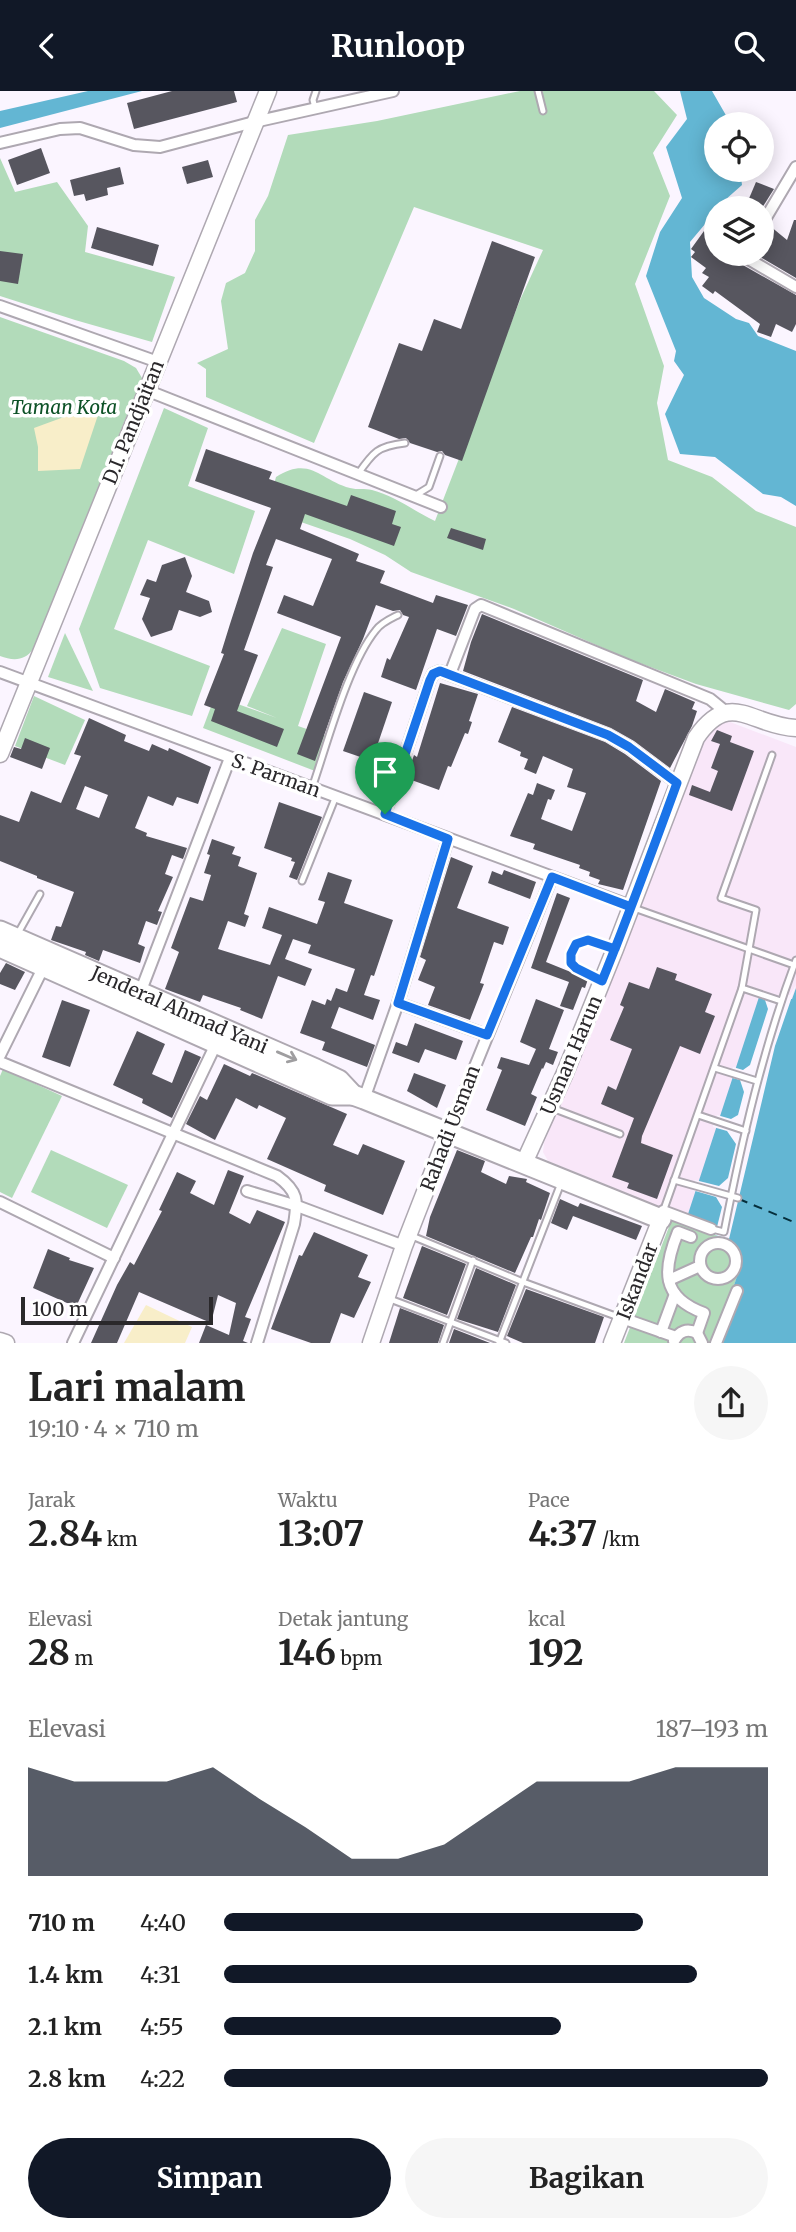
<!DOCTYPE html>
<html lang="id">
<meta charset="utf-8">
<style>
:root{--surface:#fff;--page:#f6f6f6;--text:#222;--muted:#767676;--accent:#111827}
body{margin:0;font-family:Merriweather,serif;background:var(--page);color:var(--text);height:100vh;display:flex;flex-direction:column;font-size:26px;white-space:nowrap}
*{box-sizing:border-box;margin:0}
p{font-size:23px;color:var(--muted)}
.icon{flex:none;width:38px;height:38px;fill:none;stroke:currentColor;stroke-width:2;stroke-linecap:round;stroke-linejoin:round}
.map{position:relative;height:1252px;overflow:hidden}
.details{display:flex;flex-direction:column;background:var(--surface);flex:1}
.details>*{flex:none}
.tools{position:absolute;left:704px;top:21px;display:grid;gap:14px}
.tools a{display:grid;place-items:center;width:70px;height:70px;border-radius:50%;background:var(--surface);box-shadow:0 4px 18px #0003;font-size:35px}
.scale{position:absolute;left:21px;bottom:18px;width:192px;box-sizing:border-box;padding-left:7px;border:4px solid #2a282b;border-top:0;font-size:19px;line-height:24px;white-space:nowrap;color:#2a282b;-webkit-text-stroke:5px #fff;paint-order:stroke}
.pin{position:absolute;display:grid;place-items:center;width:60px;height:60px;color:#fff;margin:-72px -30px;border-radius:50% 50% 50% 0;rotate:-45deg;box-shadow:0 0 7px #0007}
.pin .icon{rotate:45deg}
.round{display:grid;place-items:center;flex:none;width:74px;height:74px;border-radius:37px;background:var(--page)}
.head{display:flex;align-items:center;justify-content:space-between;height:119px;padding:0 28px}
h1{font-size:38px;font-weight:700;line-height:52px}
.stats{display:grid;grid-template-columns:repeat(3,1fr);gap:10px;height:119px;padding:7px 28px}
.stats div{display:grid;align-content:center}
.stats b{font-size:35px;font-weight:700}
.stats small{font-size:19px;font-weight:400}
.stats p{font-size:19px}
.chart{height:196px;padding:14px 28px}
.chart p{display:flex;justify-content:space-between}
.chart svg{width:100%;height:126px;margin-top:7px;fill:var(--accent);opacity:.7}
.action{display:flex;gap:14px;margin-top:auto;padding:14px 28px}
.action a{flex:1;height:80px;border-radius:42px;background:var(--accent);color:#fff;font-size:28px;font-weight:700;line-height:80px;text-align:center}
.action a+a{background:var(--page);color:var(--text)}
ul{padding:0 28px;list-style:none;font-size:23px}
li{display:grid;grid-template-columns:112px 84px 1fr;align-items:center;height:52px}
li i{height:18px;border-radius:9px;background:var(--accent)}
header{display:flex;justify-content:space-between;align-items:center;height:91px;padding:0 28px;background:var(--accent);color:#fff;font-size:32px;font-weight:700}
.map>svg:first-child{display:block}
.industrial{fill:#f9e7f9}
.green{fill:#b2dbba}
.sand{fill:#f8eec9}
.water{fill:#63b6d3}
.pier{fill:#fbf5ff}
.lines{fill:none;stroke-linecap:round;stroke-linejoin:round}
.ferry{stroke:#062f3c;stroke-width:2;stroke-dasharray:9 7;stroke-linecap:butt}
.building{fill:#57565f;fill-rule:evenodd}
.lane-casing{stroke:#aea8b1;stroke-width:9}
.street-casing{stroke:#aea8b1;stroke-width:14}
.secondary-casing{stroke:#aea8b1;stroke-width:19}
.highway-casing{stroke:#aea8b1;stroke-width:23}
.lane{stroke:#fff;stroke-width:5}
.street{stroke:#fff;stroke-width:10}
.secondary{stroke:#fff;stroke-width:16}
.highway{stroke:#fff;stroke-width:19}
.oneway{stroke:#9f9ea0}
.route-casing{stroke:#fff;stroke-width:14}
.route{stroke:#1a73e8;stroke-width:9}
.labels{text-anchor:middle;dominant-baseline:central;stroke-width:7;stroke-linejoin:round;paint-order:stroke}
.park-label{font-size:19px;font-style:italic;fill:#0d5227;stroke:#fff}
.street-label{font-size:19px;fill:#2a282b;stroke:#fff}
</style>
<header><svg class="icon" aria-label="back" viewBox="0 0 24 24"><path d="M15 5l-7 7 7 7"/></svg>Runloop<svg class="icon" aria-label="search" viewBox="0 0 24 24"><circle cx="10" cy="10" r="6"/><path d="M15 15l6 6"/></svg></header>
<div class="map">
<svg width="796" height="1252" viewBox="0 0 796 1252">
<rect width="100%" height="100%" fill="#fbf5ff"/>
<path class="industrial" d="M730,631L796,656V897L775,955L729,1148L671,1126L656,1114L548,1070L543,1061L544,1052L706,644L716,633Z"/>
<g class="green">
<path d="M520,0H654L677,24L653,62L670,105L635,193L664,275L657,312L668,369L712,386L756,420L796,436V613L789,619L696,593L626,567L514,518L411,481L385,464L350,448L272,421L269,412L276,386C310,364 320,389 350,397C357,399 365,397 372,399C395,405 414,420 435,430L520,209L543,159L414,116L314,352L206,306V278L197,272L228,258L221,210L226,192L245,182L255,160V129L268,105L288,44L377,30Z"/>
<path d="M0,67L15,101L57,91L88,135L85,161L175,186L152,251L75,229L0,205Z"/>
<path d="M0,226L124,270L136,277L142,287L33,558C25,570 13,570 0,565Z"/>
<path d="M164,317L208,337L188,395L255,420L234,483L148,449L114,538L210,575L192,625L100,597L79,538Z"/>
<path d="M282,537L326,553L298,635L327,645L315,680L203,637L215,605L277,627L247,615Z"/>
<path d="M65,542L93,600L48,586Z"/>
<path d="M34,605L85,629L65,674L15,655Z"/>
<path d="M3,978L62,1005L12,1107L0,1101V985Z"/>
<path d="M51,1059L128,1094L107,1137L31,1101Z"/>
<path d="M672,1128C691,1135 740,1146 742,1168C742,1176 737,1186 734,1194L741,1197L720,1252H624Z"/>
</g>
<g class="sand">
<path d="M102,312L80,378L38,380V356L34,337Z"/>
<path d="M146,1214L192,1236L185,1252H124Z"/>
</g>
<g class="water">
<path d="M88,0H142L0,37V20Z"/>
<path d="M680,0H712L731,33H716V79H740L742,94L716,117V120L690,151L692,186L704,207L736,228L749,232L758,245L796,260V415L781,406L763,403L715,366L680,363L665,323L684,284L674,270L676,260L646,185L660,141L682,107L666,56L687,28Z"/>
<path d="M796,897V1252H720L741,1197L734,1194C745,1164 745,1154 712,1143L715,1134L688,1123L759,906L765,909L792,908Z"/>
</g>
<path class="pier" d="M796,894L775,955L729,1148L715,1144L722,1116L716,1106L692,1099L695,1089L719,1095L728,1087L736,1053L727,1040L713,1036L717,1024L731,1028L738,1024L744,1001L740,989L729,986L733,976L743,979L750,974L768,918L765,909L756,905L790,904Z"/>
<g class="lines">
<path class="ferry" d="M739,1108L796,1132"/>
</g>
<g class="building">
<path d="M172,0H234L237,11L134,38L127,12Z"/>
<path d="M41,57L50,82L17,94L8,69Z"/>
<path d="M208,69L213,86L187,93L182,76Z"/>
<path d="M120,76L124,93L107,97L108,104L86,110L84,103L74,105L70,89Z"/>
<path d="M756,91L774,98L762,117H745Z"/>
<path d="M794,129H796V187L755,163H761V143L770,135L787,149Z"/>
<path d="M716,130V163H738L737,168L741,173L796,204V233L792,241L776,233L771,246L757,241L760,233L715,200L713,203L702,195L709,186L702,182L706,177L691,166L695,161L691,158L704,140L707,142Z"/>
<path d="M97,136L159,154L153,175L91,157Z"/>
<path d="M492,150L535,166L462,370L445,364L442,360L437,361L410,352L406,347L399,348L368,336L399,252L422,260L434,228L461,238Z"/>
<path d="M0,160L23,163L18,193L0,190Z"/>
<path d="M206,358L272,381L269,388L347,415L351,404L396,420L392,433L401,436L394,455L305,423L300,438L359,463L356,470L385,480L380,492L433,512L436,504L468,514L456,545L437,538L416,599L381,586L387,567L390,569L409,526L403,524L400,519L393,520L376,514L363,548L343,591L315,670L297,663L341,546L277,522L284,504L313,515L332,468L276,448L266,474L273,476L244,559L258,564L237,620L284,638L277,656L211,630L215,618L204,614L224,563L221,562L230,533L253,462L271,417L195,390Z"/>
<path d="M451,437L486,448L483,459L447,447Z"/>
<path d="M185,466L192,485L186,501L209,510L212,521L200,526L179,519L172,539L151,546L142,528L150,507L140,504L147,488L156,491L162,474Z"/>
<path d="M482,523L643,589L636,610L656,621L665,598L695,611L692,618L697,620L692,635L670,677L634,650L611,637L463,580L471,551Z"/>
<path d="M440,592L478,603L469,630L472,631L468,643L465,642L451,676L448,675L439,699L406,687L414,664L417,666Z"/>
<path d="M364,601L392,611L372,670L343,660Z"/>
<path d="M512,616L605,651L625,663L661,690L623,799L598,793L600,789L589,785L590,781L579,777L580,774L533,758L535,753L510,745L528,702L533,704L537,692L555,699L551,709L548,708L541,728L572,740L586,702L567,696L573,678L543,665L536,683L524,678L528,668L520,665L521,661L498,651Z"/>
<path d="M89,627L126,644L124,650L149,660L152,653L168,660L169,657L211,676L198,713L177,706L173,715L148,705L135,737L147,742L146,745L187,757L183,768L172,764L165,783L173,786L158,820L162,821L157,834L146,830L138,853L145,856L140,872L103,859L99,870L85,864L86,861L51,849L56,835L61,836L74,801L37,787V785L0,770V724L19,731L31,700L61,712L81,665L74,663ZM85,695L108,704L99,727L76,718Z"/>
<path d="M717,639L732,645L730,651L754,660L732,720L689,704L692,694L710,701L718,680L711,677L720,653L711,650Z"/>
<path d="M25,647L50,657L42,678L10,666L14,656L21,658Z"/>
<path d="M279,711L322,726L297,789L289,786L295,771L291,770L292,767L264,757Z"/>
<path d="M212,748L235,756L232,763L241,766L238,775L257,782L244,823L249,825L245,836L228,830L218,858L270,874L282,844L262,837L269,816L317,833L325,811L318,809L328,781L352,789L344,812L393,829L374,885L371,884L364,904L380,909L373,929L339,916L331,937L375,954L367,976L322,959L325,951L300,942L312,909L325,914L327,908L331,910L336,897L347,901L355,878L308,862L311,854L293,848L285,868L312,878L305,895L278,885L262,928L240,919L241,917L203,904L200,911L165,898L179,861L171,857L190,806L203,810L211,784L204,782L210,764L207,763Z"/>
<path d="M451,766L473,775L457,817L509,836L503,854L494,851L480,892L484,893L470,929L428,914L435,896L418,889L426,869L420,866Z"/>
<path d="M504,779L536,791L530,808L488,792L492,780L502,784Z"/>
<path d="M557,802L570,807L546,871L588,888L585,897L582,896L573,919L560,915L569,891L531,877Z"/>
<path d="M6,872L25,881L15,899L0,893V882Z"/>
<path d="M657,876L677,883L675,889L712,903L705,921L715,925L700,963L680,955L642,1045L641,1052L673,1064L657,1108L627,1097L629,1092L612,1086L634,1027L601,1013L608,995L616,999L632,958L610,949L624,916L620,914L629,891L649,898Z"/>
<path d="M536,908L564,919L549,958L558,961L553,974L546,971L543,978L542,977L531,1003L537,1006L525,1035L486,1019L502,979L497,977L501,966L529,974L536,958L520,951Z"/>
<path d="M62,909L90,919L70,976L42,966Z"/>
<path d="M415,932L463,950L456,969L425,958L419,972L392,962L396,951L407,955Z"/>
<path d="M137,940L165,953L152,983L172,992L185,959L201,966L172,1027L142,1012L143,1008L113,994Z"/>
<path d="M224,973L250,985L252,982L347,1023L333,1054L358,1064L363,1053L405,1070L383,1124L324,1100L326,1094L267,1068L286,1027L259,1014L257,1018L236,1007L215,1049L186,1033L200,1005L207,1009Z"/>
<path d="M414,982L446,994L437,1017L407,1000Z"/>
<path d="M457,1059L485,1070L481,1081L506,1093L509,1085L527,1088L526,1091L550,1102L541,1129L539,1128L533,1146H531L515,1182L426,1145L430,1126Z"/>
<path d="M228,1079L244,1085L229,1122L250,1133L257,1119L285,1131L245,1226L251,1228L243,1250L248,1252H199L206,1234L229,1244L236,1212L218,1204L211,1232L139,1201L117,1252H91L117,1194L130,1171L134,1174L162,1120L159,1119L177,1081L196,1090L190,1102L214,1114Z"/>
<path d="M560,1108L578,1116L580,1112L642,1135L636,1149L573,1125L567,1139L551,1132Z"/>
<path d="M314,1141L368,1164L358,1186L371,1191L354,1227L341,1222L330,1252H311L271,1238L299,1164L302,1165Z"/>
<path d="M422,1155L466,1173L447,1224L403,1207Z"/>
<path d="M48,1158L70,1167L69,1169L94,1177L76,1216L33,1197Z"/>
<path d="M476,1177L516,1194L498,1241L457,1228Z"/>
<path d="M526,1198L604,1226L595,1252H523L507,1245Z"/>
<path d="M400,1217L444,1234L438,1252H389Z"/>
<path d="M454,1238L490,1252H449Z"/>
</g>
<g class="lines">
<g class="lane-casing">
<g id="lane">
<path d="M538,0L543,20"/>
<path d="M315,17L313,9L316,0"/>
<path d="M358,383C373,361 378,355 405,352"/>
<path d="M416,404L429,396L440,365"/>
<path d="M312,697C327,654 348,573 376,539C381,532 390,528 398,524"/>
<path d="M302,790L336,705"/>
<path d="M634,817L794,874"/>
<path d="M17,844L40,803"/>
<path d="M599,888L576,877L571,872V863L576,853L588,849L612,857"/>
<path d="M742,897L781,910"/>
<path d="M715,977L757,990"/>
<path d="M552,1017L620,1043"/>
<path d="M698,1024L746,1040"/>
<path d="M674,1089L738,1107"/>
<path d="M663,1121L742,897L756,819L721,807L772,664"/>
<path d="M712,1138L724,1141C742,1049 763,957 796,869"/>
<path d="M412,1145L523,1191L621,1227"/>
<path d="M390,1208L506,1252"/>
<path d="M443,1252L473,1169"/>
<path d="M499,1252L561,1092"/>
</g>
</g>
<g class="street-casing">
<g id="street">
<path d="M0,52L60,38L80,37L134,54L160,56L254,31L393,0"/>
<path d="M761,135L796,76"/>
<path d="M746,163L745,166L796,196"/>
<path d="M0,215L158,271"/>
<path d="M146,299L441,416"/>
<path d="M0,581L631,815"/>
<path d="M450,583L475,518L481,514L710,608L726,621"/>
<path d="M385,723L430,589L433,583L440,580L608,644L629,656L677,692"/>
<path d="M140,902L230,667"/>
<path d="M398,912L487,944"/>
<path d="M0,964L46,871"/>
<path d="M0,971L277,1085C298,1100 298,1110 294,1133L257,1252"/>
<path d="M364,1008L398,912L448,748"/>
<path d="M448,1042L552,786"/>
<path d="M247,1100L297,1115L404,1155"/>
<path d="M0,1111L114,1167"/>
<path d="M663,1120L711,1138"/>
<path d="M691,1146L678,1141C663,1178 660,1206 704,1222L697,1242"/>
<circle cx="718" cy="1170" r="18"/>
<path d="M669,1189L700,1175"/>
<path d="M622,1227L676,1246"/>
<path d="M661,1241L675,1203"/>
<path d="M674,1250C679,1240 687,1237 697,1242L702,1252"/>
<path d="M73,1252L216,953"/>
<path d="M716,1252L737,1200"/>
</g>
</g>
<g class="secondary-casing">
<g id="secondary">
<path d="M0,663L268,0"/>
<path d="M524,1072L565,982L615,858L696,647C730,597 751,635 796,637"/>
<path d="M0,1250L6,1252"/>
<path d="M371,1252L404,1155L448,1042"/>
<path d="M612,1252L661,1128"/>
</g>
</g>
<g class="highway-casing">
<g id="highway">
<path id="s1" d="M0,840L316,978L339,989L353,1004L364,1008L661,1128"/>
<path d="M0,856L332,1004H353"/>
</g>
</g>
<use href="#lane" class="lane"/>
<use href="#street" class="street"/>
<use href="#secondary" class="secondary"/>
<use href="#highway" class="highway"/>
</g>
<defs><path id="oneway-shaft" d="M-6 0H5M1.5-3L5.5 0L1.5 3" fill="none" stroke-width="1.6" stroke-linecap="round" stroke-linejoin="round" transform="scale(1.75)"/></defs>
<use class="oneway" href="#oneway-shaft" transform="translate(287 965) rotate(23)"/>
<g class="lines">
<g class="route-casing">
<path id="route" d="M385,723L448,748L398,912L487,944L552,786L631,816L615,858L588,849L576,853L571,863V872L576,877L602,890C629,824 653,758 677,692L629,656L608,644L440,580L433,583L430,589L385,723"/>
</g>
<use href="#route" class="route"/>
</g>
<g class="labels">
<g class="park-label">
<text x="64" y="316">Taman Kota</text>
</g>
<g class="street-label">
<text transform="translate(133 331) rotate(-68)">D.I. Pandjaitan</text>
<text transform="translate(276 684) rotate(20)">S. Parman</text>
<text stroke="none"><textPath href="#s1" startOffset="196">Jenderal Ahmad Yani</textPath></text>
<text transform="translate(571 964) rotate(-67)">Usman Harun</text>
<text transform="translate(450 1037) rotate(-69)">Rahadi Usman</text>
<text transform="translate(637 1190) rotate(-69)">Iskandar</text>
</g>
</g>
</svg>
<div class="tools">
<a><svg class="icon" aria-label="locate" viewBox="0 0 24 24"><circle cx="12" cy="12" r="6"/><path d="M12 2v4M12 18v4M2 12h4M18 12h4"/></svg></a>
<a><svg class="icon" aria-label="layers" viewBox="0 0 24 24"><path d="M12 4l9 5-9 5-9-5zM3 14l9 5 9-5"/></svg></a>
</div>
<div class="scale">100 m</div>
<div class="pin" style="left:385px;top:723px;background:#1e9e55"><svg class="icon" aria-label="arrive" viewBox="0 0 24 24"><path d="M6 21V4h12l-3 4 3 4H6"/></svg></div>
</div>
<section class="details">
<div class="head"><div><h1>Lari malam</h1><p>19:10 · 4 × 710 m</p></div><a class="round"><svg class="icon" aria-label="share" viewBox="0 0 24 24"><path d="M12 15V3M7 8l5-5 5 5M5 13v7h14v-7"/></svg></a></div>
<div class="stats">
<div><p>Jarak</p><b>2.84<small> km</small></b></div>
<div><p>Waktu</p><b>13:07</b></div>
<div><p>Pace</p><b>4:37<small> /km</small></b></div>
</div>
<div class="stats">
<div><p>Elevasi</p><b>28<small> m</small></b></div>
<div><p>Detak jantung</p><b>146<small> bpm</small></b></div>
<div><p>kcal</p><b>192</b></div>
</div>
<div class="chart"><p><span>Elevasi</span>187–193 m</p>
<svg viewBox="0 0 160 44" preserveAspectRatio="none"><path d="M0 44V6L10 11L20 11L30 11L40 6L50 17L60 27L70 38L80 38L90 33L100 22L110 11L120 11L130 11L140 6L150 6L160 6V44z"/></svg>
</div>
<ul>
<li><b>710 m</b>4:40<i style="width:77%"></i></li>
<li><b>1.4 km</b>4:31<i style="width:87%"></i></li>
<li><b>2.1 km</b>4:55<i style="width:62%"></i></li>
<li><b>2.8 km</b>4:22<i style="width:100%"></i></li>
</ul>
<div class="action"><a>Simpan</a><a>Bagikan</a></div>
</section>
